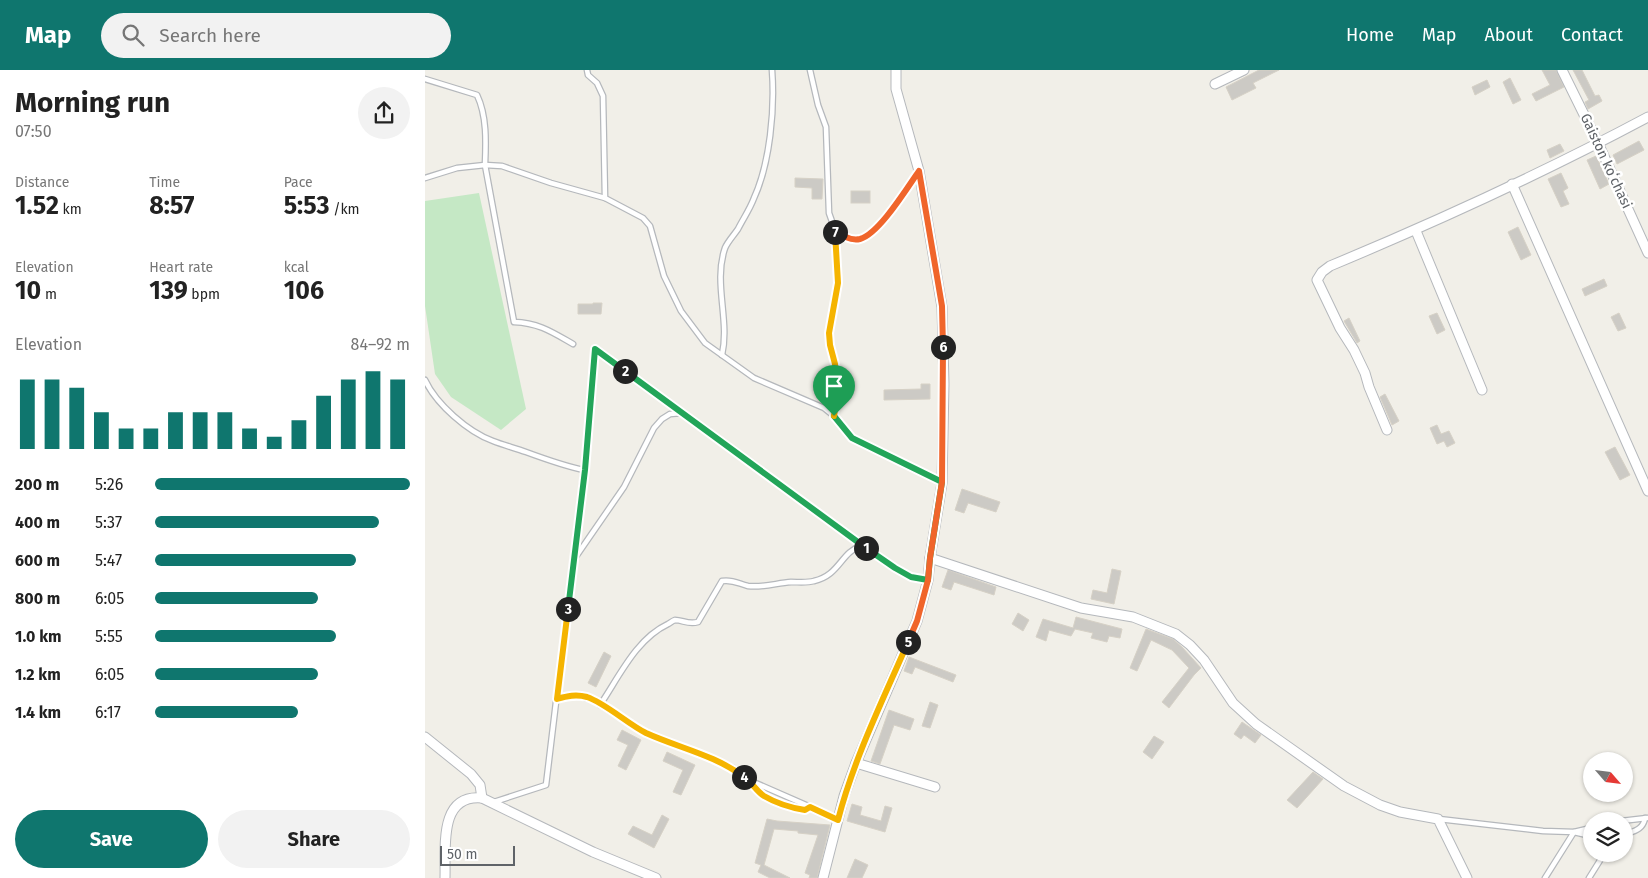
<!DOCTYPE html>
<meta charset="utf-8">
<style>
:root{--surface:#fff;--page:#f2f2f2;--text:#222;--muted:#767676;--accent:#0f766e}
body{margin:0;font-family:"Fira Sans",sans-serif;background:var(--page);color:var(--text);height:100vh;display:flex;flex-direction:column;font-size:19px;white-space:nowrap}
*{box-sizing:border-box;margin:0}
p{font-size:16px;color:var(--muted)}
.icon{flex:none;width:28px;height:28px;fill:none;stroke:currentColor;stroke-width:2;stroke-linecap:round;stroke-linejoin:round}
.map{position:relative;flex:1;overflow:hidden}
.panel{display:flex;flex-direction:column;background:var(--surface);width:425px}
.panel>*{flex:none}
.needle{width:32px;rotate:118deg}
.fabs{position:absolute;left:1158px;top:682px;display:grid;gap:10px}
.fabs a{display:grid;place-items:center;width:50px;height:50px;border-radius:50%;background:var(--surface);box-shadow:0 1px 4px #0004;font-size:25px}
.scale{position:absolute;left:15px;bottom:12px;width:75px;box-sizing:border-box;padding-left:5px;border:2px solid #5f6368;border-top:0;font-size:14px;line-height:18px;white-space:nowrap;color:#5f6368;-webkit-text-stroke:4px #fff;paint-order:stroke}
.pin{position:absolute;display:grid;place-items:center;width:42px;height:42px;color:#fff;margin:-51px -21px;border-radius:50% 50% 50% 0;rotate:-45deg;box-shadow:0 0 5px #0007}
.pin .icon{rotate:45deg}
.km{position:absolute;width:25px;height:25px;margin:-12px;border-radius:50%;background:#222;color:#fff;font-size:14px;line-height:25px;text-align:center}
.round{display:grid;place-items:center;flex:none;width:52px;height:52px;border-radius:26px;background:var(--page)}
.head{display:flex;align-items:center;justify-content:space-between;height:85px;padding:0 15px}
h1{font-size:28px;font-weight:700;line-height:38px}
.metrics{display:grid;grid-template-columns:repeat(3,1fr);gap:8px;height:85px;padding:5px 15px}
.metrics div{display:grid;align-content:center}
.metrics b{font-size:25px;font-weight:700}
.metrics small{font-size:14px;font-weight:400}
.metrics p{font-size:14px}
.chart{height:140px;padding:10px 15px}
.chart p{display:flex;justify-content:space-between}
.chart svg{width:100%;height:90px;margin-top:5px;stroke:var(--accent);stroke-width:6}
.action{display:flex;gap:10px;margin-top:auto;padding:10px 15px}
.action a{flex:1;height:58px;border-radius:30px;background:var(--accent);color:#fff;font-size:20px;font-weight:700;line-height:58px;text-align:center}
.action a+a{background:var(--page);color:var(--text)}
ul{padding:0 15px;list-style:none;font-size:16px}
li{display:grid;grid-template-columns:80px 60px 1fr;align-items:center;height:38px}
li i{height:12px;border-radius:6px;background:var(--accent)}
header{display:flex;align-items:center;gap:30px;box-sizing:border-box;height:70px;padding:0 25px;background:var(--accent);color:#fff}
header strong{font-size:24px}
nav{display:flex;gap:28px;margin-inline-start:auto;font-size:18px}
.search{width:350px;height:45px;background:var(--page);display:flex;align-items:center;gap:12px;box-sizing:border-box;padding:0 18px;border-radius:28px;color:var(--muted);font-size:19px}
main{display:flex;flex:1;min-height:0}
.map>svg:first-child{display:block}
.green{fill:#c5e8c5}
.building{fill:#cccac5;stroke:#d6d1c6}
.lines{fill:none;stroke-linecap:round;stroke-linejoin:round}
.service-casing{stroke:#b5b8bc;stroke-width:7}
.minor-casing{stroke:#b5b8bc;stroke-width:11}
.service{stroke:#fff;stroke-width:4.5}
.minor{stroke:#fff;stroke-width:9}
.split-1-casing{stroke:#fff;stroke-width:10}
.split-2-casing{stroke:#fff;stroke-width:10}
.split-3-casing{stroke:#fff;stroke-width:10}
.split-4-casing{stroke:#fff;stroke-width:10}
.split-5-casing{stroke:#fff;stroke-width:10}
.split-6-casing{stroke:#fff;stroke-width:10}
.split-7-casing{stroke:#fff;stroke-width:10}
.split-8-casing{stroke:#fff;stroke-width:10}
.split-1{stroke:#22a559;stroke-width:6}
.split-2{stroke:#22a559;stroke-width:6}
.split-3{stroke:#22a559;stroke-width:6}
.split-4{stroke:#f5b400;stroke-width:6}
.split-5{stroke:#f5b400;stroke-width:6}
.split-6{stroke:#f0652b;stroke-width:6}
.split-7{stroke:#f0652b;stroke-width:6}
.split-8{stroke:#f5b400;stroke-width:6}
.labels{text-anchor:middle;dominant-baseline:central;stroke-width:5;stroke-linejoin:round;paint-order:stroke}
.street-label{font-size:14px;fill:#5f6368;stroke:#fff}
</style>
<header>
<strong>Map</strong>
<div class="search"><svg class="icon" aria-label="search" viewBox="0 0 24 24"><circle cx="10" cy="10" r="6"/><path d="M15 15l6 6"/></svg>Search here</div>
<nav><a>Home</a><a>Map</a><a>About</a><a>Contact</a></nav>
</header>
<main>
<section class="panel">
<div class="head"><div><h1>Morning run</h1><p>07:50</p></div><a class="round"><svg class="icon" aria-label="share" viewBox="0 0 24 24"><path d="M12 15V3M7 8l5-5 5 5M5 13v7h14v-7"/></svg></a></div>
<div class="metrics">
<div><p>Distance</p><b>1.52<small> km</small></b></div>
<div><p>Time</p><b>8:57</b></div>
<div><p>Pace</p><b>5:53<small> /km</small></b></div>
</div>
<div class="metrics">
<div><p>Elevation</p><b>10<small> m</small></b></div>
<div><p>Heart rate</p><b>139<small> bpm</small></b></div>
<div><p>kcal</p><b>106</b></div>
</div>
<div class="chart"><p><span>Elevation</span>84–92 m</p>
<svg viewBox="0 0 160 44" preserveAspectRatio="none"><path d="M5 44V10M15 44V10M25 44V14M35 44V26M45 44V34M55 44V34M65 44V26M75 44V26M85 44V26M95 44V34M105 44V38M115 44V30M125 44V18M135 44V10M145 44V6M155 44V10"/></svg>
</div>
<ul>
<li><b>200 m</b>5:26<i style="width:100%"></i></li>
<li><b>400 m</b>5:37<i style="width:88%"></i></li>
<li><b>600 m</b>5:47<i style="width:79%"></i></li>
<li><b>800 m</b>6:05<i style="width:64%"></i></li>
<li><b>1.0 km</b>5:55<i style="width:71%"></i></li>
<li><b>1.2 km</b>6:05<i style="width:64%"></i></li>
<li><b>1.4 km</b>6:17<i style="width:56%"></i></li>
</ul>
<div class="action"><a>Save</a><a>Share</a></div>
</section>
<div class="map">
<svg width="1223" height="808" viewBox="0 0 1223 808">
<rect width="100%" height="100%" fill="#f1efe8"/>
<path class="green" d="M54,123L101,339L76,360L26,327L10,304L0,236V131Z"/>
<g class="building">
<path d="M834,0H854L828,13L831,18L807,30L801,17Z"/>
<path d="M1117,0H1131L1139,17L1111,31L1107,24L1125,15Z"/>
<path d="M1148,0H1157L1170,26L1174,25L1177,31L1163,39L1160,32L1164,30Z"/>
<path d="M1085,8L1096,30L1088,34L1078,12Z"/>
<path d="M1062,10L1065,17L1050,25L1047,17Z"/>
<path d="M1214,71L1219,80L1192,94L1188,85Z"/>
<path d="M1135,74L1139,81L1125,88L1122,80Z"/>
<path d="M1171,86L1184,114L1175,119L1162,90Z"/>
<path d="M1136,103L1143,118L1138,121L1144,134L1136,137L1123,109Z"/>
<path d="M370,108L398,109L397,129H387V118L370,117Z"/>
<rect x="426" y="121" width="19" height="12"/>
<path d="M1093,157L1106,185L1096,190L1083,162Z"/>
<path d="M1179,209L1182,216L1160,226L1157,219Z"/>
<path d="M168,233H177L176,244H153V234H168Z"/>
<path d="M1012,243L1020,260L1012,264L1004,246Z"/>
<path d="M1194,243L1201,258L1193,261L1186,247Z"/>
<path d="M924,248L935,271L932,273L919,251Z"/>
<path d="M496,314H505V329L459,330V320L496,319Z"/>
<path d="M960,324L974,351L967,355L955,327Z"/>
<path d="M1012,355L1016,364L1024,361L1030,373L1022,377L1019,371L1012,374L1005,358Z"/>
<path d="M1190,377L1205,405L1195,410L1180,382Z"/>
<path d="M537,419L575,432L571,442L543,433L539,443L530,440Z"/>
<path d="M687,499L696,501L689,534L666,529L668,520L682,523Z"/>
<path d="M523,500L571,517L569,525L529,512L526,520L517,517Z"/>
<path d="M593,543L604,550L598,561L587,554Z"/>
<path d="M651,547L697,559L695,568L684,566L682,572L666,568L668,563L650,559L646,566L624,560L621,571L611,567L618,549L648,558Z"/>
<path d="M721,559L748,569L757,577L776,598L769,605L744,638L737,632L764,598L747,580L726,570L712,601L705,598Z"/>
<path d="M179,582L186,586L171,617L163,613Z"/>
<path d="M484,587L531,605L528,612L490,597L487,604L479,601Z"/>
<path d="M505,632L513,635L505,658L497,656Z"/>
<path d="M464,640L489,649L485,660L469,655L455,694L446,691Z"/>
<path d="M817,652L836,665L830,673L819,665L816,669L809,664Z"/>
<path d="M197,660L216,670L201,700L193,696L203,675L192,670Z"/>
<path d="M729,666L739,672L727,689L718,682Z"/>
<path d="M242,682L270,695L256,725L248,722L258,700L238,691Z"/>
<path d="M888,702L898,709L872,738L862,730Z"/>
<path d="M427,734L437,737L435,745L456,751L460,736L467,738L460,762L422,751Z"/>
<path d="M237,745L244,749L229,778L203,764L208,756L227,765Z"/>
<path d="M342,749L352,751L405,755L392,808H384L385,805L380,803L393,765L373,763V761L349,759L339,795L365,808H345L333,802L336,795L330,793Z"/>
<path d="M430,789L443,795L437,808H422Z"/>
</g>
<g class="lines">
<g class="service-casing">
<g id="service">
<path d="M162,0L163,5L172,13L178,26L180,128L218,148L225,156L239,206L256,241L280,273L329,308L399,338L409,346L427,368L516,412"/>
<path d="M385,0L393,35L401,57L404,143L410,160L423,168L433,169L445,164L465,141L493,102"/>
<path d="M0,9L52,25C62,46 61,72 60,95L89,252C114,253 127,262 148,274"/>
<path d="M0,108L32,98L60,95L77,96L126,113L180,128"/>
<path d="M297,285C305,250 288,213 300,178C303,171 309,165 313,159C318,149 325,139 329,128C345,93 350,39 347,0"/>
<path d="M0,310C11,334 43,362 68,371C78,375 90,378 101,382C120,389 139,396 159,400"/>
<path d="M409,346L412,327L410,294L405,275L404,263L413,213L410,160"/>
<path d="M150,488L199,417L229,358L237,349L245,344L257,343"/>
<path d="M131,629L146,625L166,629L219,662L257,678L282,686L308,698L326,711L413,749"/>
<path d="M175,635C194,607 211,569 243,554C245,553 247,551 250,550C258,550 263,555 273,552L297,511C308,509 314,514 323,516C337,518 352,513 366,512C374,512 382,513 389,511C415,505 415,483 437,475"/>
<path d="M327,713C337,729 362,738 381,740L385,737"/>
<path d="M69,732L121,715L159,400L170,279L470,498L485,507L503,510"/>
<path d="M1014,749L1118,761L1149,762L1166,758"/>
<path d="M1196,751L1222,748"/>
<path d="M1199,765C1209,761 1218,760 1220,748"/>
<path d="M1120,808L1149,762L1166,766"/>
<path d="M1164,808L1179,784"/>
</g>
</g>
<g class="minor-casing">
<g id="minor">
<path d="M1137,0L1173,73L1223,183"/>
<path d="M790,14L819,0"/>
<path d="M1087,114L1223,421"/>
<path d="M991,161L1057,320"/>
<path d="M962,360L944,317L940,303L929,280L915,258L892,210L897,202L905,196C1013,151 1120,102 1223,47"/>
<path d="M505,488L656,538L708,547L751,564L765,575L779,590L808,633L831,654L919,716L955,735L975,742L1013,749L1042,808"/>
<path d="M0,667L46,704L55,715L57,728"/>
<path d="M431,693L510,717"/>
<path d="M20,808C21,778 13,724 57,728L168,782L231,808"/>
<path d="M398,808L419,726L431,693L492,551L503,510L505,488L517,413L519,314L517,237L494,101L471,19V0"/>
</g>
</g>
<use href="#service" class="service"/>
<use href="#minor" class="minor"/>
</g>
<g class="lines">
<g class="split-1-casing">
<path id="split-1" d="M409,346L427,368L517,412L505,488L503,510L486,507L470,498L441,478"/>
</g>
<g class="split-2-casing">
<path id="split-2" d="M200,301L441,478"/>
</g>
<g class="split-3-casing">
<path id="split-3" d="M143,539L160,400L170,279L200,301"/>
</g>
<g class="split-4-casing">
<path id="split-4" d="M143,539L132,629C142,626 151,624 162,627C180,633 203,654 221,663C254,678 290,685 319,707"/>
</g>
<g class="split-5-casing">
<path id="split-5" d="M319,707C327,712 331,721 339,726C351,733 367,738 380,740L385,737L413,750C429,688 458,630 483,572"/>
</g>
<g class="split-6-casing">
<path id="split-6" d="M483,572L492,551L503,510L505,488L517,412L518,277"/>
</g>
<g class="split-7-casing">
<path id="split-7" d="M410,162V160C416,165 426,171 435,169C454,164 482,118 494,101L517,236L518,277"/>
</g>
<g class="split-8-casing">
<path id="split-8" d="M409,346L412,327L410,294L405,275L404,263L413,213L410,162"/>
</g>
<use href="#split-1" class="split-1"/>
<use href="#split-2" class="split-2"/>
<use href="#split-3" class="split-3"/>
<use href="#split-4" class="split-4"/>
<use href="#split-5" class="split-5"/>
<use href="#split-6" class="split-6"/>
<use href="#split-7" class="split-7"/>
<use href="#split-8" class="split-8"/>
</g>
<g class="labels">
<g class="street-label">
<text transform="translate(1181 91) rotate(65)">Gaiston koʻchasi</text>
</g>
</g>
</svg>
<div class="fabs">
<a><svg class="needle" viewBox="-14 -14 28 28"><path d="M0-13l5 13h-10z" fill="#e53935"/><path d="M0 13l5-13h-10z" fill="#767676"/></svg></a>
<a><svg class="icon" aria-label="layers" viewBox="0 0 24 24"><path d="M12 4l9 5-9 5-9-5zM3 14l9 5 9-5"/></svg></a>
</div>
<div class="scale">50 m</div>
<div class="pin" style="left:409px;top:346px;background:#1e9e55"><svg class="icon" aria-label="arrive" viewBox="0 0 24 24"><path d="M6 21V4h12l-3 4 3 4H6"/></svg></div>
<b class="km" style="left:441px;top:478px">1</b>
<b class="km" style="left:200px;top:301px">2</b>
<b class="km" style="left:143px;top:539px">3</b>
<b class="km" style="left:319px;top:707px">4</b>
<b class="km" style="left:483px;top:572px">5</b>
<b class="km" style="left:518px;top:277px">6</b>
<b class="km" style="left:410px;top:162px">7</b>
</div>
</main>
